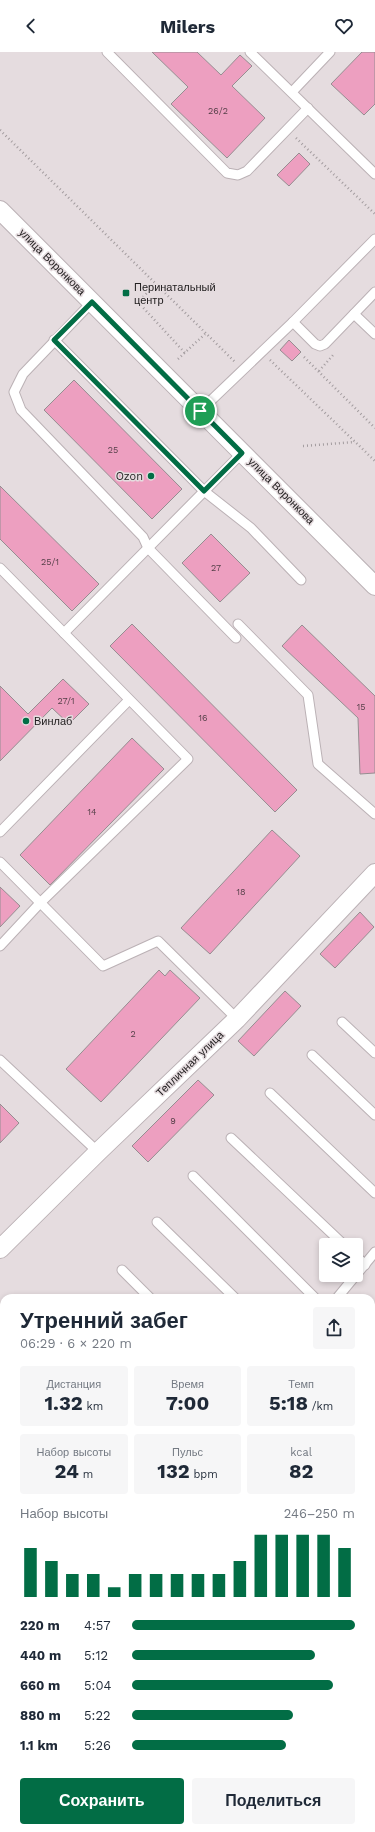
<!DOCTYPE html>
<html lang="ru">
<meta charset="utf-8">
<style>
:root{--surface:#fff;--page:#f6f6f7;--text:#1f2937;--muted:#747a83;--accent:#026d45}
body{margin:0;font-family:"Work Sans",sans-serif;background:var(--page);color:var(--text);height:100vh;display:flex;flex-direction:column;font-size:15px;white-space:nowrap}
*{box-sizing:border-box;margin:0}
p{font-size:13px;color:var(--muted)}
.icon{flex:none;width:22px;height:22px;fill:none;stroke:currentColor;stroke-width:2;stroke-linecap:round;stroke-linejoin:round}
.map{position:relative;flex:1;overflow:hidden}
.panel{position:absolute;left:0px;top:1242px;width:375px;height:538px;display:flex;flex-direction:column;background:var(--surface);border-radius:12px 12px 0 0;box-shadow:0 2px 6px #0003}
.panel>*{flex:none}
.fabs{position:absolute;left:319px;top:1186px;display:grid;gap:8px}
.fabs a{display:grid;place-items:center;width:44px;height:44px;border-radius:4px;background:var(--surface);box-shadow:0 2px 6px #0003;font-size:20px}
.pin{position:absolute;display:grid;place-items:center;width:34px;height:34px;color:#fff;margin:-17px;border:2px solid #fff;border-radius:50%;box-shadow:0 1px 4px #0007}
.round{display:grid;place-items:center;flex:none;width:42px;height:42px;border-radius:4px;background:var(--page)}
.overview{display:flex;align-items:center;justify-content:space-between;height:68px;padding:0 20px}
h1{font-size:22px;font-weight:700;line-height:30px}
.figures{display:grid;grid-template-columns:repeat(3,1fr);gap:6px;height:68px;padding:4px 20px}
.figures div{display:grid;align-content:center;border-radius:4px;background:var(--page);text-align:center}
.figures b{font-size:20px;font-weight:700}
.figures small{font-size:11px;font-weight:400}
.figures p{font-size:11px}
.chart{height:112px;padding:8px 20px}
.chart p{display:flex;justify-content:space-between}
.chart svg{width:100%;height:72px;margin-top:4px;stroke:var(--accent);stroke-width:6}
.primary-button{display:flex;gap:8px;margin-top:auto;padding:8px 20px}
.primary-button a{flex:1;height:46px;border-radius:4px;background:var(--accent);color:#fff;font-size:16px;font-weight:700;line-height:46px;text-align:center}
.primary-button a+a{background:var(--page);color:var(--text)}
ul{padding:0 20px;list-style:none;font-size:13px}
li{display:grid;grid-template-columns:64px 48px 1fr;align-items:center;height:30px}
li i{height:10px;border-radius:5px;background:var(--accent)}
header{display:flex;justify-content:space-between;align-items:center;height:52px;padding:0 20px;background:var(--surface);font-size:18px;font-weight:700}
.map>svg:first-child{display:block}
.building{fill:#ed9fc0;stroke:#968d91}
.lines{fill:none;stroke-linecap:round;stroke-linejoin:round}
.lane-casing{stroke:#bbb1b5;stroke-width:11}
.street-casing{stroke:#bbb1b5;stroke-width:20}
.path{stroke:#a39c9f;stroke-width:2.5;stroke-dasharray:1 3;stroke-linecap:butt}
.lane{stroke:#fff;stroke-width:9}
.street{stroke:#fff;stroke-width:18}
.route-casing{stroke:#fff;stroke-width:8}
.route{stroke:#026d45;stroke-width:5}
.poi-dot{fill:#026d45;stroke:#e5dcdf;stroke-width:1.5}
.labels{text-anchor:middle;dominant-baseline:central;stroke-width:3;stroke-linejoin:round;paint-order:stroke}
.number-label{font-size:9px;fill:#564049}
.street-label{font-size:11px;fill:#232021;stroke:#e5dcdf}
.poi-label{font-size:11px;fill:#232021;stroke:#e5dcdf;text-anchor:start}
</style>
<header><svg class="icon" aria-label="back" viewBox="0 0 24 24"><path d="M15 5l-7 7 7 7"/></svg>Milers<svg class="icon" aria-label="heart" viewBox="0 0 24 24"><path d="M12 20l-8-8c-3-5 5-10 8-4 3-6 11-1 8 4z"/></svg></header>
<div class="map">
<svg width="375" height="1780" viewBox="0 0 375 1780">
<rect width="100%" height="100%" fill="#e5dcdf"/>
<g class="building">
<path d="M152,0H197L221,23L240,3L252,14L232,34L265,66L227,106L171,52L188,35Z"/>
<path d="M362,0H375V52L364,63L331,32Z"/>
<path d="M299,101L310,112L289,134L277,123Z"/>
<path d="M289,288L301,300L292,309L280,298Z"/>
<path d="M74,328L182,437L152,467L44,358Z"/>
<path d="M0,434L99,532L72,559L0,487Z"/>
<path d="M211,482L250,521L220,550L182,511Z"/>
<path d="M132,572L297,738L275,760L110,594Z"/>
<path d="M302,573L375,644V721L360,722L358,666L282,594Z"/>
<path d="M63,627L89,652L69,672L52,656L0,709V634L28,662Z"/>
<path d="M132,686L164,717L50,833L20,803Z"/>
<path d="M272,778L300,804L210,902L181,876Z"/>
<path d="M0,835L20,854L0,875Z"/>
<path d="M360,860L374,875L335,916L320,902Z"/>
<path d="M159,918L165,924L170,918L200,946L101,1050L66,1017Z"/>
<path d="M285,939L301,954L254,1004L238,989Z"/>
<path d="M198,1028L214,1043L148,1110L132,1094Z"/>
<path d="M0,1052L19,1071L0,1091Z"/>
</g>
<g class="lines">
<g class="lane-casing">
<g id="lane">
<path d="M107,0L227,121L238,123L247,119L308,56"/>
<path d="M250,0L375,122"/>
<path d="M292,40L330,0"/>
<path d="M92,250L23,322L14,340L21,358L143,485L148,496L236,586"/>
<path d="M354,262L375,282"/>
<path d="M293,270L315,292L320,294L325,292L375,240"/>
<path d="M54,288L204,439L251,476L301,528"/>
<path d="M200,359L293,270L375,187"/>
<path d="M0,516L188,707L41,850L0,894"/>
<path d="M238,572L308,643L318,712L375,762"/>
<path d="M64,581L242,401"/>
<path d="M0,780L129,648"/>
<path d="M0,810L103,914L158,889L237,967"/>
<path d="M342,970L375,1001"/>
<path d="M312,1003L375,1063"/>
<path d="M0,1008L98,1100"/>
<path d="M270,1041L375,1141"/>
<path d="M231,1086L344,1193"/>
<path d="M193,1124L315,1246"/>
<path d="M157,1170L235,1246"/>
<path d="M356,1204L365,1213"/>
<path d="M122,1218L150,1246"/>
<path d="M337,1246L375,1200"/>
<path d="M371,1327L375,1332"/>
<path d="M371,1420L375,1425"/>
<path d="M371,1618L375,1614"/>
<path d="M211,1780L215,1776"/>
</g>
</g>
<g class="street-casing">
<g id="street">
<path d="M0,158L375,534"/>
<path d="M0,1197L98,1100L237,967L375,821"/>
</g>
</g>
<g class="path">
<path d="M0,78L235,310"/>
<path d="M296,86L375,162"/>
<path d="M155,233L138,250L185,301"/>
<path d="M304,305L375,376"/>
<path d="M178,307L205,282"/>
<path d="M270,308L375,409"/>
<path d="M319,319L334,302"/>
<path d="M303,394L355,390"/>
</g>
<use href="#lane" class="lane"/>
<use href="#street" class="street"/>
</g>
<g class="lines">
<g class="route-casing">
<path id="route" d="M92,250L242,401L204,439L54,288Z"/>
</g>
<use href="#route" class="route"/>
</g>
<g class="poi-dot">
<rect x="122" y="237" width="8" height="8" rx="2"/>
<circle cx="151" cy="424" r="4"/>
<circle cx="26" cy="669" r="4"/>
</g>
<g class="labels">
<g class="number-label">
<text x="218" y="59">26/2</text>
<text x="113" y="398">25</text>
<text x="50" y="510">25/1</text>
<text x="216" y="516">27</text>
<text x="66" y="649">27/1</text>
<text x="361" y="655">15</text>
<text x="203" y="666">16</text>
<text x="92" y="760">14</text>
<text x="241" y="840">18</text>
<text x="133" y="982">2</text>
<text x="173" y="1069">9</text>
</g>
<g class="street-label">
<text transform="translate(52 210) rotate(45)">улица Воронкова</text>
<text transform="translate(281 439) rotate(45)">улица Воронкова</text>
<text transform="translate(190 1012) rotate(-44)">Тепличная улица</text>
</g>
<g class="poi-label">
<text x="134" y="235">Перинатальный<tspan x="134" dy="13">центр</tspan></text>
<text x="143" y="424" text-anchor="end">Ozon</text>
<text x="34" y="669">Винлаб</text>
</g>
</g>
</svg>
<div class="fabs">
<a><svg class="icon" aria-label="layers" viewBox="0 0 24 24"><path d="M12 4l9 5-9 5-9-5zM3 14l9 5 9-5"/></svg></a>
</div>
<div class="pin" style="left:200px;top:359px;background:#1e9e55"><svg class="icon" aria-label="arrive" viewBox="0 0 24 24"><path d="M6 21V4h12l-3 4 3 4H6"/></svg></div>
<section class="panel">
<div class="overview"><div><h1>Утренний забег</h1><p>06:29 · 6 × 220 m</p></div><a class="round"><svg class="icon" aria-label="share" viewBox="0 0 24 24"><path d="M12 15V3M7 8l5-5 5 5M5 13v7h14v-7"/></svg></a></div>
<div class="figures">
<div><p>Дистанция</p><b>1.32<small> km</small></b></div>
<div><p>Время</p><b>7:00</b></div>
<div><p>Темп</p><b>5:18<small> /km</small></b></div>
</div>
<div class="figures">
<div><p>Набор высоты</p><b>24<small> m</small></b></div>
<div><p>Пульс</p><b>132<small> bpm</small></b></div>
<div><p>kcal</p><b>82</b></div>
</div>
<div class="chart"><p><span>Набор высоты</span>246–250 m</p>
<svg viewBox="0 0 160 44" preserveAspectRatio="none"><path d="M5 44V14M15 44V22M25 44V30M35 44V30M45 44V38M55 44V30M65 44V30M75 44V30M85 44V30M95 44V30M105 44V22M115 44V6M125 44V6M135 44V6M145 44V6M155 44V14"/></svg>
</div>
<ul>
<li><b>220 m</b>4:57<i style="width:100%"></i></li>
<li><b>440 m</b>5:12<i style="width:82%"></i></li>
<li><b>660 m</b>5:04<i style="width:90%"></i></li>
<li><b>880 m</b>5:22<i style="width:72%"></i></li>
<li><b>1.1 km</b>5:26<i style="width:69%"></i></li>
</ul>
<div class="primary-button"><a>Сохранить</a><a>Поделиться</a></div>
</section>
</div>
